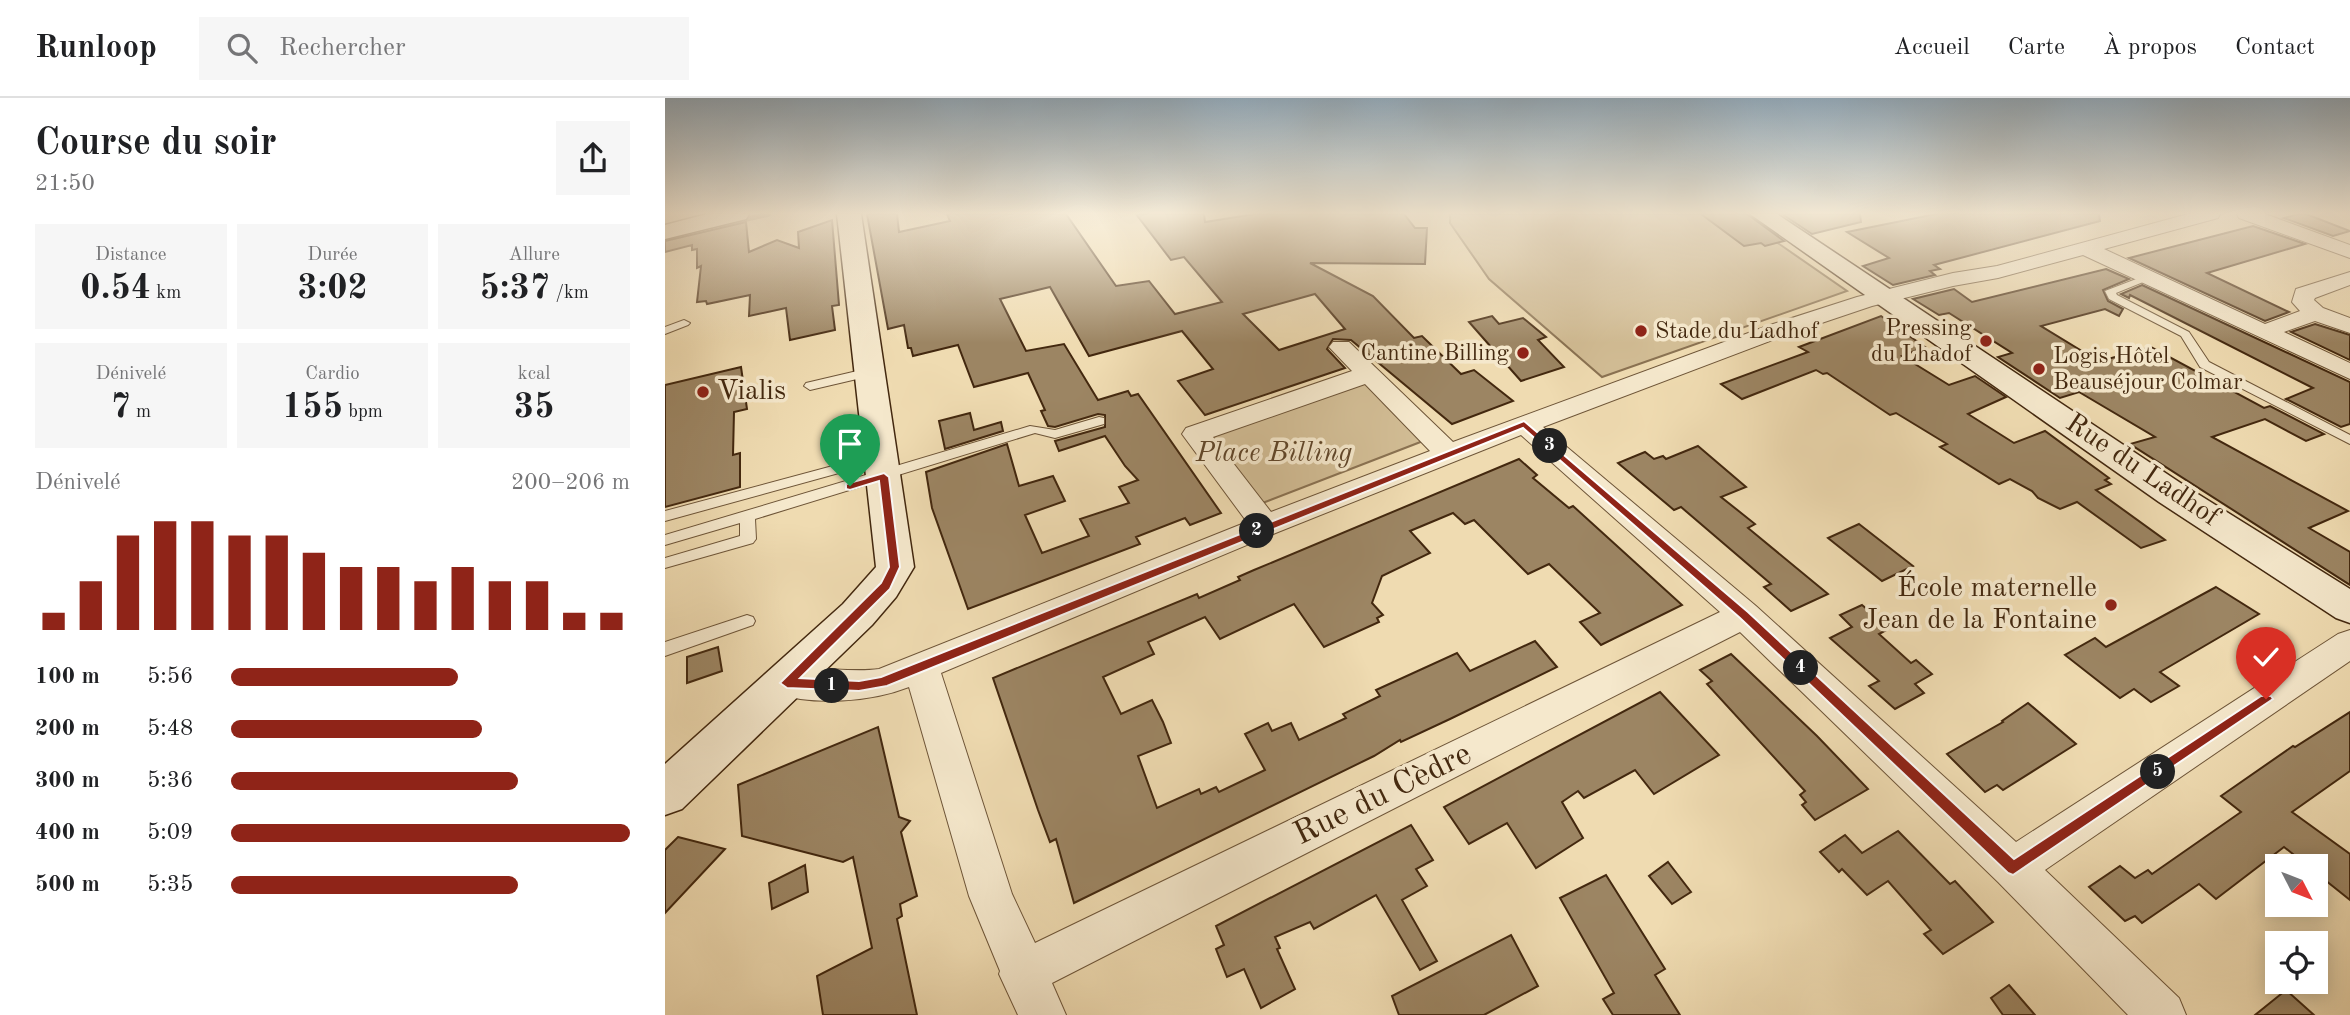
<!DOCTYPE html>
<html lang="fr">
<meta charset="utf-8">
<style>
:root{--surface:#fff;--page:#f6f6f6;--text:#202124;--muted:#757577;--line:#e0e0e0;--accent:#8f2418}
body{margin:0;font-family:"Old Standard TT",serif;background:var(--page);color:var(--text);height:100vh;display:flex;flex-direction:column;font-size:26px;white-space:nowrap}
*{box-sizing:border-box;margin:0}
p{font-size:23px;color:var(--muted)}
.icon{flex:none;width:38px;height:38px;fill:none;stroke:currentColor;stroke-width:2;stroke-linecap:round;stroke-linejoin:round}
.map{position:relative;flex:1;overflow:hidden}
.sheet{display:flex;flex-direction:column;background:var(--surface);width:665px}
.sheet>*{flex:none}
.needle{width:46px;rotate:132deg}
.buttons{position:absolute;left:1600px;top:756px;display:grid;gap:14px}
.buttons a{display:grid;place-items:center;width:63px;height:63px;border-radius:0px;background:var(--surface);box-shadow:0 4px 18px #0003;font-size:35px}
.pin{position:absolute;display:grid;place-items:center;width:60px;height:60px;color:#fff;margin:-72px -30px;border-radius:50% 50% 50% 0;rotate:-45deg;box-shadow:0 0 7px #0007}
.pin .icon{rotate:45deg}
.km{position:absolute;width:35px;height:35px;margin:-18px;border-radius:50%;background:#222;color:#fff;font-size:19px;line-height:35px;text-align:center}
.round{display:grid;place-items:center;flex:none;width:74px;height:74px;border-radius:0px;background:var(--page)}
.overview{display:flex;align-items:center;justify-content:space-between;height:119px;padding:0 35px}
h1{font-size:38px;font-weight:600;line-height:52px}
.figures{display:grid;grid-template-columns:repeat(3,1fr);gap:10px;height:119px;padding:7px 35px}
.figures div{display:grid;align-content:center;border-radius:0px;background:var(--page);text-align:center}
.figures b{font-size:35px;font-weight:600}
.figures small{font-size:19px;font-weight:400}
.figures p{font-size:19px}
.chart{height:196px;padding:14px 35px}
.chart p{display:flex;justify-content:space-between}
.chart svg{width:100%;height:126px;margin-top:7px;stroke:var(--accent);stroke-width:6}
ul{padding:0 35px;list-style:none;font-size:23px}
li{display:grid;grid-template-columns:112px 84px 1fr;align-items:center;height:52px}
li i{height:18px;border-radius:9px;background:var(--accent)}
header{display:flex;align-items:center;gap:42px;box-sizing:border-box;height:98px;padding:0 35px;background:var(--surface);border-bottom:2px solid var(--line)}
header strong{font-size:33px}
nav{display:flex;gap:38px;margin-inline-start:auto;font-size:24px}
.search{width:490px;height:63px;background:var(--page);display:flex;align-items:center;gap:18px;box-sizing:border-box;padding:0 24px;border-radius:0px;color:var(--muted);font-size:26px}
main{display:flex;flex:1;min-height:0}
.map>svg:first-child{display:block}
.green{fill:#d2bd95;stroke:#8a7252;stroke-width:2}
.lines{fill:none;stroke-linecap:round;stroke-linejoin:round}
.stream{stroke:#876f4f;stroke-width:5}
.building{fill:#9c8563;stroke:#43280f;stroke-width:2;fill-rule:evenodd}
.lane-casing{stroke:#6e5538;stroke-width:2}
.street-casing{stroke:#6e5538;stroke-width:2}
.secondary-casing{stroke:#43280f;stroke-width:3}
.lane{fill:#f5e8cc;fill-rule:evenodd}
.street{fill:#f5e8cc;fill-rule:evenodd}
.secondary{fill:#f5e8cc;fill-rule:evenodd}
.route{fill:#8f2418;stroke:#fff;stroke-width:2}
.poi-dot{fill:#8f2418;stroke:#f5e8cc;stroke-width:2.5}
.labels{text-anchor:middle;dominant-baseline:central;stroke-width:7;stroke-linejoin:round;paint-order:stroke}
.far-poi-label{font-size:23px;fill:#43280f;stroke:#f5e8cc;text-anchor:end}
.poi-label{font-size:28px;fill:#43280f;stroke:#f5e8cc;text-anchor:start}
.park-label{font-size:28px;font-style:italic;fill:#60462a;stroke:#f5e8cc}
.street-label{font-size:28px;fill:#43280f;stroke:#f5e8cc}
.near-street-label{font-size:33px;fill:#43280f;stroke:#f5e8cc}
</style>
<header>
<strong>Runloop</strong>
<div class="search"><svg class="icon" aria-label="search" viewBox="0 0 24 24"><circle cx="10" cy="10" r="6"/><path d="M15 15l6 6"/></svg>Rechercher</div>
<nav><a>Accueil</a><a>Carte</a><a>À propos</a><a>Contact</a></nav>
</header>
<main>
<section class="sheet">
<div class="overview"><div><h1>Course du soir</h1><p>21:50</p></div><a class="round"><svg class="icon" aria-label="share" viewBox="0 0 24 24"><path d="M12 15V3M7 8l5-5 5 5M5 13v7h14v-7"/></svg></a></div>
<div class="figures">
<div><p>Distance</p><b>0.54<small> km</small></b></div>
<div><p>Durée</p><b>3:02</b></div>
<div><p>Allure</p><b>5:37<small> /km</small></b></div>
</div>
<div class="figures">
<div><p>Dénivelé</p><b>7<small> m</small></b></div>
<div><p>Cardio</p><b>155<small> bpm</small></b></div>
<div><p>kcal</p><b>35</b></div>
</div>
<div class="chart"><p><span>Dénivelé</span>200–206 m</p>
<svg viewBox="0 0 160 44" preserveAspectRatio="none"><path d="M5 44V38M15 44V27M25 44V11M35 44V6M45 44V6M55 44V11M65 44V11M75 44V17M85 44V22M95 44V22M105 44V27M115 44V22M125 44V27M135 44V27M145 44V38M155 44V38"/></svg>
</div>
<ul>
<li><b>100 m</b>5:56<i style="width:57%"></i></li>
<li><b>200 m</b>5:48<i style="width:63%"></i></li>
<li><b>300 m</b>5:36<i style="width:72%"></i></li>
<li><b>400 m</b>5:09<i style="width:100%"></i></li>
<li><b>500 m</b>5:35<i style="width:72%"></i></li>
</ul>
</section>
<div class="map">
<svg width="1685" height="917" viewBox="0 0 1685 917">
<rect width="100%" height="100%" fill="#efdbb1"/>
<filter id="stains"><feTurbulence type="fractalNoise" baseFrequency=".00286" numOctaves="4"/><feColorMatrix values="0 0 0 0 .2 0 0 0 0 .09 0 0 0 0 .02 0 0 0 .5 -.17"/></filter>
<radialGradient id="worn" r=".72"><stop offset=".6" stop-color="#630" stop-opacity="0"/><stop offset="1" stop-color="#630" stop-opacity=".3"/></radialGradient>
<g class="green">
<path d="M785,116H1071L1182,193L937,279L824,181L785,125Z"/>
<path d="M699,283L758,343L595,406L545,336Z"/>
</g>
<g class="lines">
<path class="stream" d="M55,127L104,116"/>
</g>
<g class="building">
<path d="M202,116H232L234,134L285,123L282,116H401L451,188L484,183L510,216L557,204L519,159L506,162L471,116H539L540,124L590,116H739L750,130H762L760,166L645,165L708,198L749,240L757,238L796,276L809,272L848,303L787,326L686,242L668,241L662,251L680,270L540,317L513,283L548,271L517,233L424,258L385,189L335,201L361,253L399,246L433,302L463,293L466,298L473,296L556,415L525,427L520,420L471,439L475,446L303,511L267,410L261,374L342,346L354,388L388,378L400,403L360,417L377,455L424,438L415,421L464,405L454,389L473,382L460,368L440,338L394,353L390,343L440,329V317L433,316L390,329L383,328L376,313L380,312L363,275L309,289L293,247L248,258L246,250H243L239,227L223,231ZM650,196L680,231L614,252L578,216Z"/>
<path d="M1036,116H1082L1119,143L1100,148L1096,145L1079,148Z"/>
<path d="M1117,116H1195L1196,124L1147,136Z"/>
<path d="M1271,116H1434L1435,123L1269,167L1275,171L1265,173L1270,177L1228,187L1198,168L1224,160L1182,134Z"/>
<path d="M1633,116H1641L1685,133L1668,138L1619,120Z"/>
<path d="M167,122L174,207L167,208L170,232L125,242L121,210L84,218L85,197L42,206L41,203L32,204L36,168L32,170V151L27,152V147L0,154V143L81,124L84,154L112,142L134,150L133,134Z"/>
<path d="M1588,128L1640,146L1542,175L1624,214L1600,223L1464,160Z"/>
<path d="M1441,171L1464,181L1438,192L1443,203L1458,211L1454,218L1440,211L1376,228L1430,261L1438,258L1443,261L1486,249L1599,310L1605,308L1659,336L1641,343L1600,321L1547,339L1683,413L1644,430L1685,454V487L1465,346L1490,339L1414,294L1395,300L1333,259L1347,255L1284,215L1274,217L1248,201L1289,191L1307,204Z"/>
<path d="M1477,187L1685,284V326L1676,329L1621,301L1648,290L1465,197L1464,200L1456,196Z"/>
<path d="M827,218L834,226L858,220L881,239L873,242L899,269L856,283L804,224Z"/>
<path d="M1216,218L1260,249L1237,258L1284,287L1310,278L1341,299L1303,316L1349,345L1380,333L1444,380L1440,382L1446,386L1431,392L1500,442L1476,450L1412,404L1395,411L1373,400L1367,393L1345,381L1334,386L1275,349L1282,346L1231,315L1225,317L1162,275L1158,276L1151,272L1077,301L1056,286L1143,254L1134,249Z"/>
<path d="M1650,226L1685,237V262L1626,234Z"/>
<path d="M76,269L82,311L69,314L68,357L75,355V389L0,409V287Z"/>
<path d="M305,315L309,332L336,324L338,333L280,351L274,323Z"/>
<path d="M1033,348L1081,389L1056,399L1090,426L1083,430L1163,496L1126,513L1099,489L1106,486L1016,409L1009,412L953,365L980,354L989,361L998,358L1001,361Z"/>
<path d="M854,361L872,377L868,380L904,410L908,408L1017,507L936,547L915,524L935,515L884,466L863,476L809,422L800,426L788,415L745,433L765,455L717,478L707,505L718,517L712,520L714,524L659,549L629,506L555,541L540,519L483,544L489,556L438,579L456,616L487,602L498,624L506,645L473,658L492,710L534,691L536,696L551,689L554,694L600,672L580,636L603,625L607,633L626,625L634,642L681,620L678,616L715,598L711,592L792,555L805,573L870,543L892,569L785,621L736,644L735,642L709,658L409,805L391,741L385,744L373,712L328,580L532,496L534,500L575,482L573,479L589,472Z"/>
<path d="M1194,426L1248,468L1217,483L1163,440Z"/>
<path d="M1551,489L1594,516L1495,574L1514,588L1486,604L1469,591L1455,600L1400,557L1430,540L1441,549Z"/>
<path d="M1197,507L1225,530L1214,536L1246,565L1251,562L1267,576L1250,586L1259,595L1230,611L1204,588L1214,583L1165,540L1187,529L1175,517Z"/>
<path d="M53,549L57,573L22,585V559Z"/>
<path d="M1066,556L1152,638L1203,691L1150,722L1137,707L1141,704L1135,697L1140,693L1042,586L1047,583L1035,572Z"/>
<path d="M995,594L1054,657L989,696L970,672L919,700L913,693L897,704L918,740L871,770L842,725L804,746L779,709Z"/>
<path d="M1363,605L1411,646L1338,692L1332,687L1320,694L1282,656L1338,624L1337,623Z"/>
<path d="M1685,614V673L1627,714L1685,756V802L1650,774V768H1643L1619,749L1551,801L1534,786L1477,825L1470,818L1460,823L1424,789L1455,768L1470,780L1483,772L1487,776L1576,714L1556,698L1628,648L1630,649Z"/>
<path d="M213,629L234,719L245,723L236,734L252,798L235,806L237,818L232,821L252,917H158L152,878L207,850L188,759L178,764L77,738L73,687Z"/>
<path d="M746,727L768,762L751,771L762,788L737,802L772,863L755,872L711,797L649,831L645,824L610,839L615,850L612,851L630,891L596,910L579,871L562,879L551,851L559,847L551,828Z"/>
<path d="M1233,733L1285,786L1290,783L1328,824L1278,856L1259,836L1266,832L1223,783L1202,797L1177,771L1174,774L1155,754L1180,737L1197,755Z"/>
<path d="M13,739L60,751L0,815V752Z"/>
<path d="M1003,764L1026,794L1007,806L984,778Z"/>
<path d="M140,767L143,794L107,811L104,785Z"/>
<path d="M941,777L1000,871L990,877L1015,917H948L938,901L949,895L895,800Z"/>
<path d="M846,837L873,888L819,917H734L727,898Z"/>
<path d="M1344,887L1370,917H1338L1326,900Z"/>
<path d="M1621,892L1649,917H1590Z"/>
</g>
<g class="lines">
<g class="lane-casing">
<g id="lane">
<path d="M1479,178L1488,180L1451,195L1452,197L1524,234L1544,264L1685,337V346L1535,269L1516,238L1444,201L1440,193Z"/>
<path d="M19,222L25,225L23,227L0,236V229Z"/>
<path d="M205,270L211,274L209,277L145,292L139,288L141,285Z"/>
<path d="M434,319L439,320V326L390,340L370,335L90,421L91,441L88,445L0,470V460L75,438V425L0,447V437L365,328L390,332Z"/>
<path d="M216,355L221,356L223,359L221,362L0,423V413Z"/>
<path d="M82,517L88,519L90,523L88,527L0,558V544Z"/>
</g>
</g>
<g class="street-casing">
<g id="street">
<path d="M1523,116H1555L1553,120L1439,151L1600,226L1635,213L1627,204L1631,191L1685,174V187L1650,200L1649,202L1658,210L1685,220V235L1650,223L1619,234L1685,265V281L1418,157L1333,180L1288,188L1207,208L1121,237L878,329L1091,508L1351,744L1673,536L1685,532V563L1380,772L1514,900L1521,917H1463L1333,784L1075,534L387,885L401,917H353L334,876L335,873L304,798L244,589C206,604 149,608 109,595L104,585L109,575C142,564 180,576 214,571L582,424L517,336L521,330L687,273L664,249L668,244H684L788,344L1105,227L1192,199L1288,175L1332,168ZM700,286L765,353L606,414L548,339ZM856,337L1055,514L370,845L347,796L276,575L613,434Z"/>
<path d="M1572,116H1600L1685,147V160L1574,120Z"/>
</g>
</g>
<g class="secondary-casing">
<g id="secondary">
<path d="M42,116H84L81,121L0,141V127Z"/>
<path d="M172,116H196L249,469L231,499L207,527L17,711L0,717V666L178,506L211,469Z"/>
<path d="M1085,116H1112L1520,388L1685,491V525L1671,520L1494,404Z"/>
</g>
</g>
<use href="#lane" class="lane"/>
<use href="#street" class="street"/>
<use href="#secondary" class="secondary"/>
</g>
<linearGradient id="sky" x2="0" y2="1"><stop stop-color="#93abbc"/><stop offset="0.47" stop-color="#f8efdc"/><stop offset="1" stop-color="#f8efdc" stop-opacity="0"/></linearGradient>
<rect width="1685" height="245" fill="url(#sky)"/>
<path class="route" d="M859,323L1083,514L1349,761L1596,598H1606L1608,601L1348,777L1343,775L1075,520L858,330L222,588L194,593L122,590L115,585L216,485L224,469L214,383L185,392L181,391V386L219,375L224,379L235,469L225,491L135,580L194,583L216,579Z"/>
<g class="poi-dot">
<circle cx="976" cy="233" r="7"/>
<circle cx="1321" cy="243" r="7"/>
<circle cx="858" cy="255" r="7"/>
<circle cx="1374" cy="271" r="7"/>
<circle cx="38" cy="294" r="7"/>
<circle cx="1446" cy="507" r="7"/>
</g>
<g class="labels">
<g class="far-poi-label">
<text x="1307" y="230">Pressing<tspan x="1307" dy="26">du Lhadof</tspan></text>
<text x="990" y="233" text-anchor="start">Stade du Ladhof</text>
<text x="844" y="255">Cantine Billing</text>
<text x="1388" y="258" text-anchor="start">Logis Hôtel<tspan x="1388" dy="26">Beauséjour Colmar</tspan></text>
</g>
<g class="poi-label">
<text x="52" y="294">Vialis</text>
<text x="1432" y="491" text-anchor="end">École maternelle<tspan x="1432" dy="32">Jean de la Fontaine</tspan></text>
</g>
<g class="park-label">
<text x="609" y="356">Place Billing</text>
</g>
<g class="street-label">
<text transform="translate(1477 373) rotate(34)">Rue du Ladhof</text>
</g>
<g class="near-street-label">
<text transform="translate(718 697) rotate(-26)">Rue du Cèdre</text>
</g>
</g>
<rect width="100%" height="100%" filter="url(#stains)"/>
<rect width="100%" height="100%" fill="url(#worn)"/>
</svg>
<div class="buttons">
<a><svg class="needle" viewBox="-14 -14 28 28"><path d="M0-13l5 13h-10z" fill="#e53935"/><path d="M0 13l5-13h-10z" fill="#757577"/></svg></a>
<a><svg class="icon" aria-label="locate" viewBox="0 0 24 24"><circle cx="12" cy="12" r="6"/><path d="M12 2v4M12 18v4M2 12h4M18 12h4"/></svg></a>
</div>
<div class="pin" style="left:185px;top:388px;background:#1e9e55"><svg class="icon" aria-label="arrive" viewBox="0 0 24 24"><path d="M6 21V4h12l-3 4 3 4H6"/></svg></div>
<div class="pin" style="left:1601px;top:601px;background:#d93025"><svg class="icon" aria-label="check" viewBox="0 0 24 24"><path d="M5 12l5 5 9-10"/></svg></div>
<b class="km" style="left:167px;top:588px">1</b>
<b class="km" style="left:592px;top:433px">2</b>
<b class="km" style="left:885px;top:348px">3</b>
<b class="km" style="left:1136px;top:570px">4</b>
<b class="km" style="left:1493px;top:674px">5</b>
</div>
</main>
